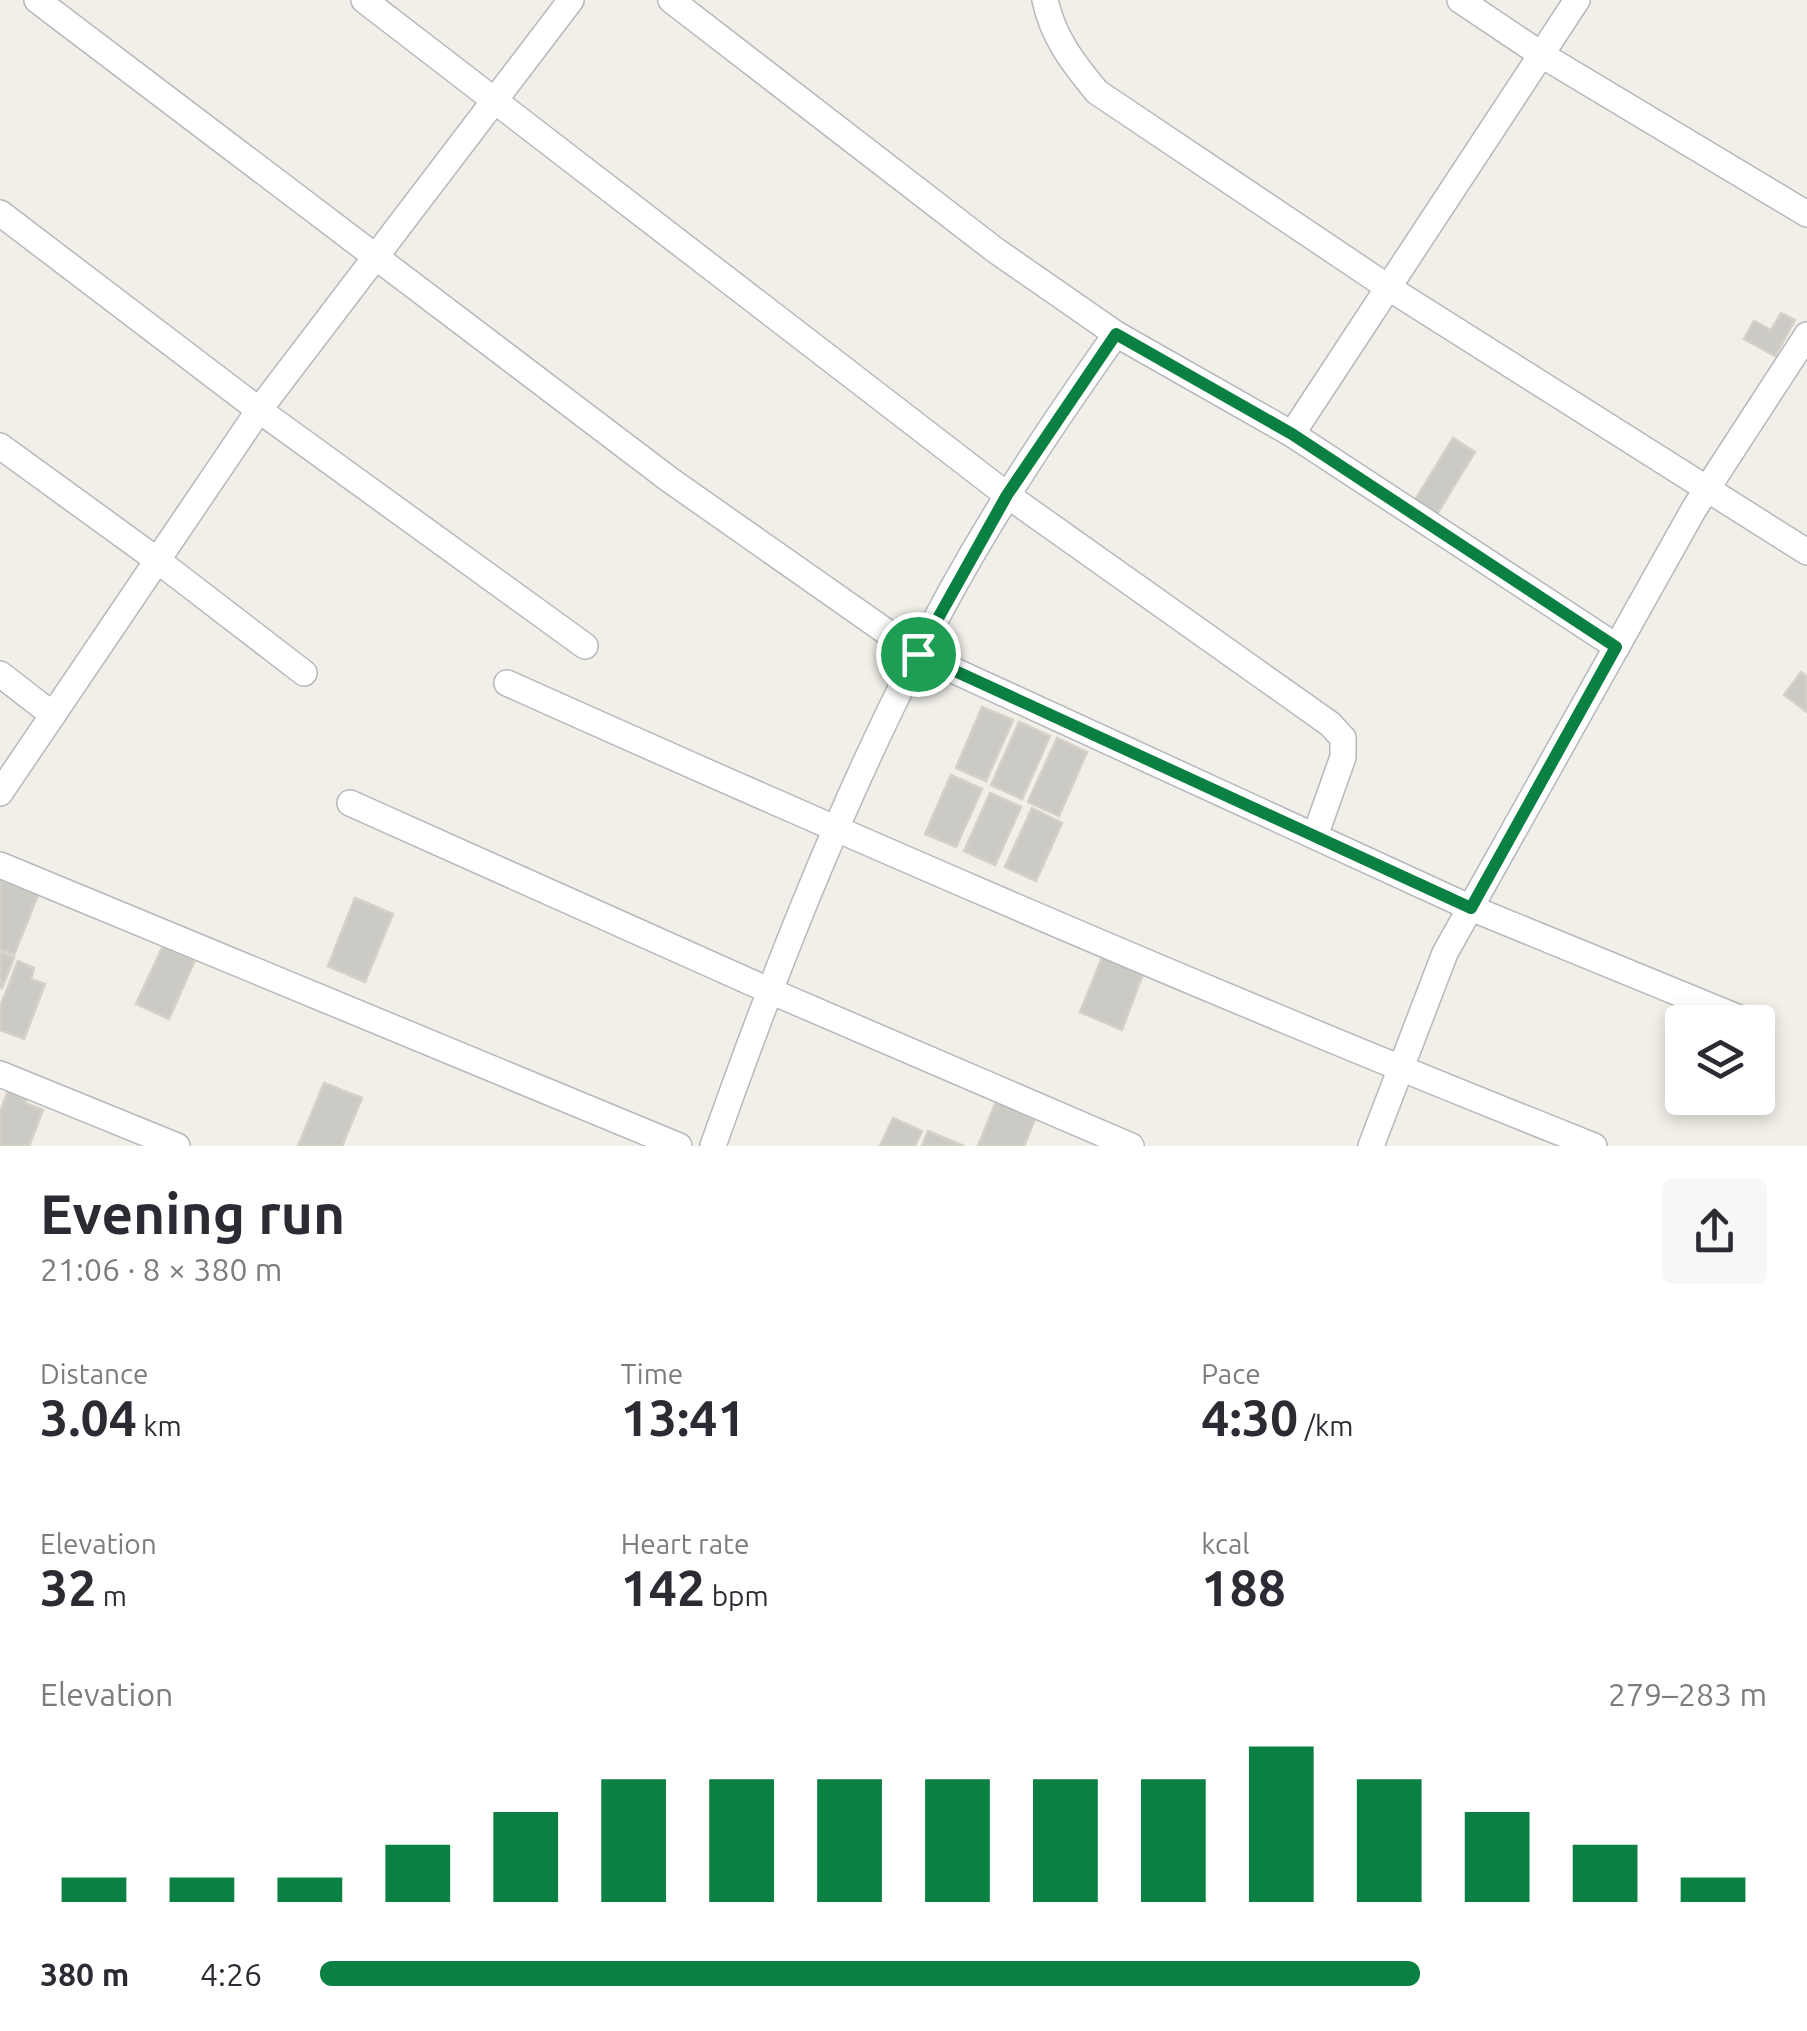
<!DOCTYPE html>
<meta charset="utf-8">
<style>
:root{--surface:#fff;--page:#f7f7f7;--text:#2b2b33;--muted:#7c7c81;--accent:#0b8043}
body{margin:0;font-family:Ubuntu,sans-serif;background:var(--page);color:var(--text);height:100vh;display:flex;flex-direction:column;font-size:38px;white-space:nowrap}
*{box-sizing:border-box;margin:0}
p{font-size:32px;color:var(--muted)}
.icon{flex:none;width:55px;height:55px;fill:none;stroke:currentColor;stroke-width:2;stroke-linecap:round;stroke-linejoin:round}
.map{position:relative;height:1146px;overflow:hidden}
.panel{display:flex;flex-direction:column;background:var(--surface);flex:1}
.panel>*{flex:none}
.tools{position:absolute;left:1665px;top:1005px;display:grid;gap:20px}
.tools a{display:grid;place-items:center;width:110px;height:110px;border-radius:10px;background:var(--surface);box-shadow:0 5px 15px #0003;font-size:50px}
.pin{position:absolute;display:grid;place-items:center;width:85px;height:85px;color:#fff;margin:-42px;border:5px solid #fff;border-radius:50%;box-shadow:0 2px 10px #0007}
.round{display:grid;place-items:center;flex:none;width:105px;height:105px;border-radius:10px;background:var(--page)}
.head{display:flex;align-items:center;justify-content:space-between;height:170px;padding:0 40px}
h1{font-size:55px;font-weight:700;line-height:75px}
.stats{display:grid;grid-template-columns:repeat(3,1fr);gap:15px;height:170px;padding:10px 40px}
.stats div{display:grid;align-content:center}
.stats b{font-size:50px;font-weight:700}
.stats small{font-size:28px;font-weight:400}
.stats p{font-size:28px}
.chart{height:280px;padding:20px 40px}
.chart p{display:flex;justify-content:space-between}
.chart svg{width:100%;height:180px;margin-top:10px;stroke:var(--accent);stroke-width:6}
ul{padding:0 40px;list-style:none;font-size:32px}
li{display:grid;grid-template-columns:160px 120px 1fr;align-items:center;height:75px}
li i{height:25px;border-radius:12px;background:var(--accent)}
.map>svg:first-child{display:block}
.building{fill:#cccac5;stroke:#d6d1c6;stroke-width:2.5}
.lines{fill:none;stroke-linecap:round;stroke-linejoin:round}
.minor-casing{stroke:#b5b8bc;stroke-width:28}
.minor{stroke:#fff;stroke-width:25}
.route-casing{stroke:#fff;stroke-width:20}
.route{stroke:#0b8043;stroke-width:12}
</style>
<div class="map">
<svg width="1807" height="1146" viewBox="0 0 1807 1146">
<rect width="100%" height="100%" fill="#f1efe8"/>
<g class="building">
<path d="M1781,313L1795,320L1775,356L1744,339L1754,321L1771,330Z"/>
<path d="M1453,438L1475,452L1437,514L1415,500Z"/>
<path d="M1801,672L1807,677V712L1784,695Z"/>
<path d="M982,707L1013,720L986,781L956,768Z"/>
<path d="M1019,722L1050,736L1022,799L991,785Z"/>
<path d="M1057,738L1087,752L1059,816L1028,802Z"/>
<path d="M951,775L982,789L956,847L925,834Z"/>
<path d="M990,793L1021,807L995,865L964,851Z"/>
<path d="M1032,808L1062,823L1036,881L1005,867Z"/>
<path d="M0,880L38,895L14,955L0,949Z"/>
<path d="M355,898L393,914L365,982L328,966Z"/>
<path d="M163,946L195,960L169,1019L136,1004Z"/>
<path d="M1105,950L1146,966L1122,1030L1080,1012Z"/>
<path d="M0,952L14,958L2,988L0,987Z"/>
<path d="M18,961L34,968L31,979L45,984L24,1039L0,1030V1007Z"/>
<path d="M324,1083L362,1098L342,1146H298Z"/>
<path d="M10,1085L30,1092L25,1103L43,1110L29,1146H0V1112Z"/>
<path d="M999,1094L1020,1102L1016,1111L1035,1119L1024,1146H978Z"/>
<path d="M893,1118L922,1131L915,1146H880Z"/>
<path d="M928,1131L964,1146H922Z"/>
</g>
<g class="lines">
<g class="minor-casing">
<g id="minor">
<path d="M37,0L670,480L918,654L1471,908L1749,1022"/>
<path d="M364,0L1007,495L1330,724L1343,738V757L1315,836"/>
<path d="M671,0L995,250L1116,334"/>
<path d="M1045,0C1053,37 1073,63 1097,92L1389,288L1807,552"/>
<path d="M1460,0L1542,55L1807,214"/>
<path d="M0,213L259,410L585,646"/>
<path d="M1292,434L1617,647"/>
<path d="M0,446L157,560L304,673"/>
<path d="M0,674L53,715"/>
<path d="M507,683C866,844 1228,1001 1594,1146"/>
<path d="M0,793L259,410L571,0"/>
<path d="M350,803L768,990L1131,1146"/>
<path d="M0,865L679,1146"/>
<path d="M0,1074L177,1146"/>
<path d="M713,1146C772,979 836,815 917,656C973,543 1043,437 1116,334L1292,434L1577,0"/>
<path d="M1371,1146L1445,953L1694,509L1807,335"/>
</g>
</g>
<use href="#minor" class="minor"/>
</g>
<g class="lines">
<g class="route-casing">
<path id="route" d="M1116,334L1292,434L1616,647L1471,908L918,654L1007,495Z"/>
</g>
<use href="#route" class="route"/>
</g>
</svg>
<div class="tools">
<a><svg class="icon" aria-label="layers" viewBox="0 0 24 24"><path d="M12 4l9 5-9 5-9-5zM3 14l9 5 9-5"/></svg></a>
</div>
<div class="pin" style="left:918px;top:654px;background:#1e9e55"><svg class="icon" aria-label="arrive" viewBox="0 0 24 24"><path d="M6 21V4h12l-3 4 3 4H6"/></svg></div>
</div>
<section class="panel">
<div class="head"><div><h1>Evening run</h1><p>21:06 · 8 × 380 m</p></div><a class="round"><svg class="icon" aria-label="share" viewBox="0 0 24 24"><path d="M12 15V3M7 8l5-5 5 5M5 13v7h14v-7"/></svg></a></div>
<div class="stats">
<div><p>Distance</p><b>3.04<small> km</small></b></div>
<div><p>Time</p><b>13:41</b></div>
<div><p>Pace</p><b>4:30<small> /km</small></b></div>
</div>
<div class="stats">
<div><p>Elevation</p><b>32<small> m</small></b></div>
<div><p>Heart rate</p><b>142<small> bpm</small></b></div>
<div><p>kcal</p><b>188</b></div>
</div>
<div class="chart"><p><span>Elevation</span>279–283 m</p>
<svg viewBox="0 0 160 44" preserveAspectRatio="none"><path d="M5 44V38M15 44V38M25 44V38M35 44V30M45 44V22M55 44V14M65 44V14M75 44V14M85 44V14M95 44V14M105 44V14M115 44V6M125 44V14M135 44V22M145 44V30M155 44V38"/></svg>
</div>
<ul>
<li><b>380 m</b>4:26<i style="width:76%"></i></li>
</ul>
</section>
